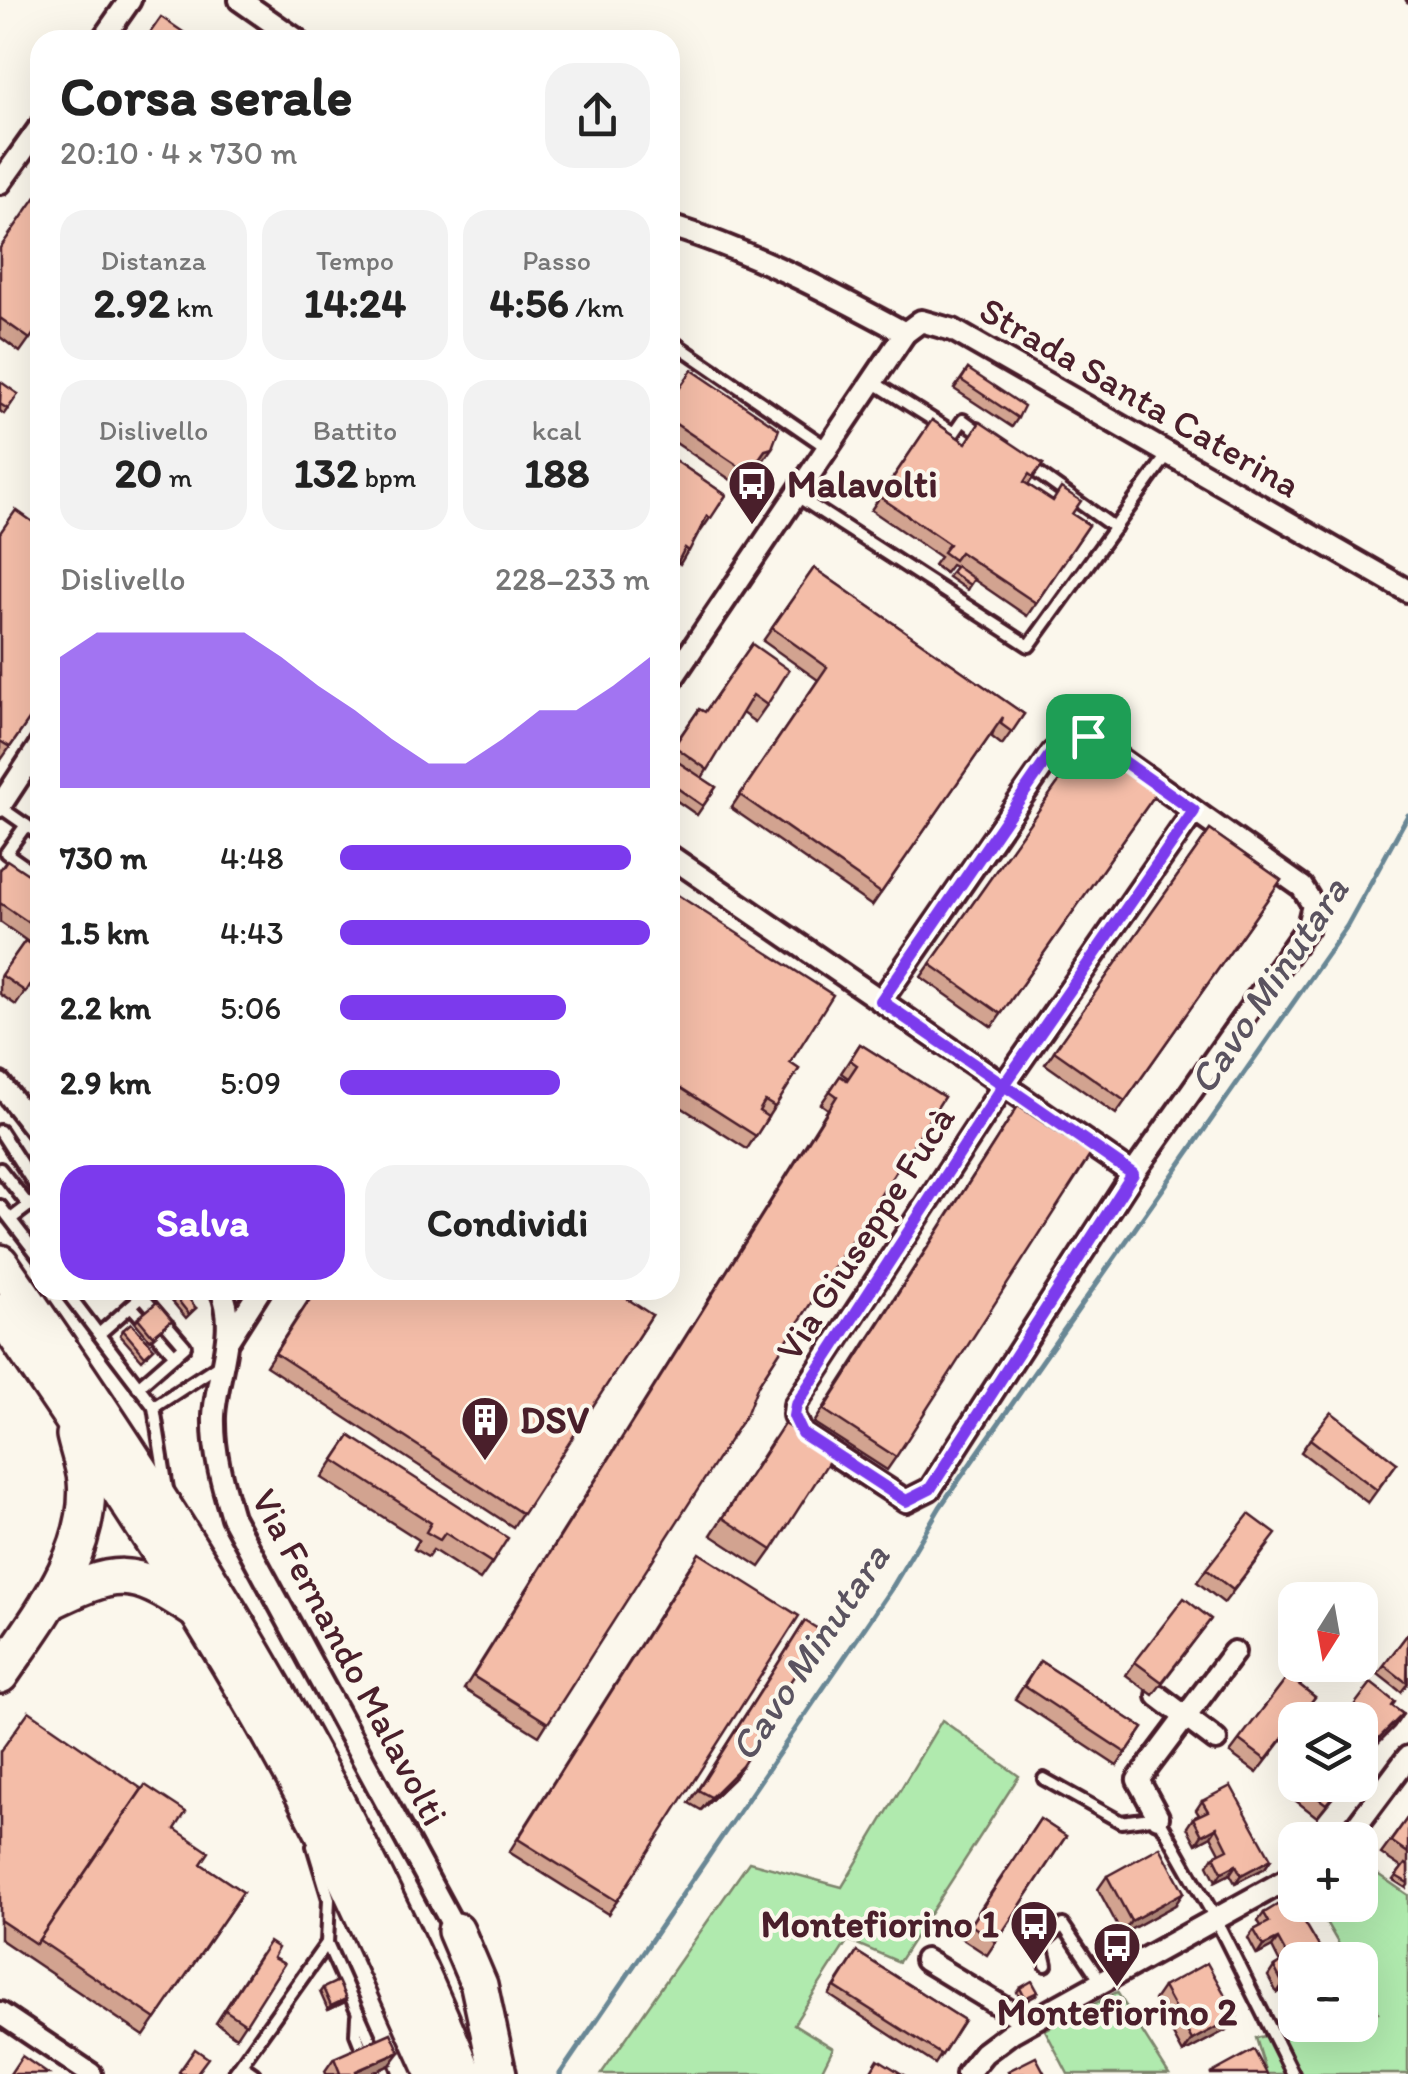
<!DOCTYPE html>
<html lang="it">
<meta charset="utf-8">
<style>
:root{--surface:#fff;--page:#f2f2f2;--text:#222;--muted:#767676;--accent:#7c3aed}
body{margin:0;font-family:Itim,sans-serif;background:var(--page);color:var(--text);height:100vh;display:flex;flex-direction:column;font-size:38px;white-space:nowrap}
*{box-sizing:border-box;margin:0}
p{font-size:32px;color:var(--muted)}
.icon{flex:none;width:55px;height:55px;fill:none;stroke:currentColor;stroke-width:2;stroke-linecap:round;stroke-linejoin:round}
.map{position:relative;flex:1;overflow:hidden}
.details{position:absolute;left:30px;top:30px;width:650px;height:1270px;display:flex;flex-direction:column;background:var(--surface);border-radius:30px;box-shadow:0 10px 40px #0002}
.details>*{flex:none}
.needle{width:65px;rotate:191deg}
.tools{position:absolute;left:1278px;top:1582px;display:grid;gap:20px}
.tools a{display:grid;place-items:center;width:100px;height:100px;border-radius:20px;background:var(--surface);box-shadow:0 10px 40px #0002;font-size:50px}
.pin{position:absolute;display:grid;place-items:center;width:85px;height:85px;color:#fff;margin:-42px;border-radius:20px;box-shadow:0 5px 15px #0006}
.round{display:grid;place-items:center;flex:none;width:105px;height:105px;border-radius:30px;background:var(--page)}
.summary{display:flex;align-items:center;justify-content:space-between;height:170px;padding:0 30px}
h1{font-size:55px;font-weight:700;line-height:75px}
.metrics{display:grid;grid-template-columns:repeat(3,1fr);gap:15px;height:170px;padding:10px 30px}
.metrics div{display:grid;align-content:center;border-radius:25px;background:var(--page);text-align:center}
.metrics b{font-size:42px;font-weight:700}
.metrics small{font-size:28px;font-weight:400}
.metrics p{font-size:28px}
.chart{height:280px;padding:20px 30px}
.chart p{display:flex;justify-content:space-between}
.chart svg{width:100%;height:180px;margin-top:10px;fill:var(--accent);opacity:.7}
.button{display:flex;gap:20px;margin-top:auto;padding:20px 30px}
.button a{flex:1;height:115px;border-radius:30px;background:var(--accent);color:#fff;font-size:40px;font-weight:700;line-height:115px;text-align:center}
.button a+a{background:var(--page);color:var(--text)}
ul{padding:0 30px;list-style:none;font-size:32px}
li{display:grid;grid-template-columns:160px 120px 1fr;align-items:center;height:75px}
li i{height:25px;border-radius:12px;background:var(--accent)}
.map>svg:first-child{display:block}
.green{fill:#b0eaae;stroke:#7d846c;stroke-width:2.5}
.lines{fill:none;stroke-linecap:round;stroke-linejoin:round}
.stream{stroke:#698795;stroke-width:5}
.service-casing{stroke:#4a1f2b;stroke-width:18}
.minor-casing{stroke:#4a1f2b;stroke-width:28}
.trunk-casing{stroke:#4a1f2b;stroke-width:42}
.service{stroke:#fbf7ec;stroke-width:10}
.minor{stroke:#fbf7ec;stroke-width:20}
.trunk{stroke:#fbf7ec;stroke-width:35}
.rail{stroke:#4a1f2b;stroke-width:5}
.wall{fill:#d2a390;stroke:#4a1f2b;stroke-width:2.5}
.shaded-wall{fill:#ab8476;stroke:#4a1f2b;stroke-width:2.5}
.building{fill:#f4bda8;stroke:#4a1f2b;stroke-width:2.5}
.route-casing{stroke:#fff;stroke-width:20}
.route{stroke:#7c3aed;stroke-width:12}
.labels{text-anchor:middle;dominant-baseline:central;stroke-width:8;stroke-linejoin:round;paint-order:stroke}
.street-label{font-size:38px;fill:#4a1f2b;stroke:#fbf7ec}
.poi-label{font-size:38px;font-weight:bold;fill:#4a1f2b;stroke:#fbf7ec;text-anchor:start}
.water-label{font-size:40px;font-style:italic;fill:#5a5360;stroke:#fbf7ec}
</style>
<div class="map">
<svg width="1408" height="2074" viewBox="0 0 1408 2074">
<rect width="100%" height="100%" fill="#fbf7ec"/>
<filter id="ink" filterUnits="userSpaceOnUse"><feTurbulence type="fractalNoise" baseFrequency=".01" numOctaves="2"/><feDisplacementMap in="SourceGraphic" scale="20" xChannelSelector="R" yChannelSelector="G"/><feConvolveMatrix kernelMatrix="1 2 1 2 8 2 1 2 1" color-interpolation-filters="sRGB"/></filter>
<g filter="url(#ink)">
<g class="green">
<path d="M942,1720L1019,1776L899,1962L848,1940L794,2024L833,2048L820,2074H601L749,1862L842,1887Z"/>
<path d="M1360,1862L1408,1895V2074H1267L1256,2038L1316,2025H1360V2015L1378,2012L1360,1980V1960H1348L1316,1905H1360Z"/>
<path d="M1117,1992L1169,2074H1068L1045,2030Z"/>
</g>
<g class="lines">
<path class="stream" d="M560,2074L893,1586L940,1507L1347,926L1408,815"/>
<g class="service-casing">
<g id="service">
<path d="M670,340L829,449"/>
<path d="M873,382L954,433L963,420L985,436"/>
<path d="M1028,466L1115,528"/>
<path d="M797,496L1029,646L1168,454"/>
<path d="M0,807L40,835"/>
<path d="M26,825L6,853L40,877"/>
<path d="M0,1131L40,1193"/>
<path d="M0,1169L29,1206"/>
<path d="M0,1206L40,1258"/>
<path d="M11,1219L40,1197"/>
<path d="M65,1290L154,1407L167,1489"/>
<path d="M131,1306L175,1355"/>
<path d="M99,1334L142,1296L185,1346L138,1387"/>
<path d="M154,1407L220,1364"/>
<path d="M1044,1779L1121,1822L1158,1817L1215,1918L1293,2074"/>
<path d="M313,1846L329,1899L327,1943L374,2049"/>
<path d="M1046,1965L1041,1944L1063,1925L1100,1980"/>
<path d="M357,2016L356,2034L364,2054"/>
<path d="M241,2065L254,2074"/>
<path d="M383,2069L385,2074"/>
<path d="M372,2073L373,2074"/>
<path d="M234,2074L327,1943"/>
</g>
</g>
<g class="minor-casing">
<g id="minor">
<path d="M240,0L297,40"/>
<path d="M102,40L130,0"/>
<path d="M0,183L40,127"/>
<path d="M670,226C754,252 827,291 905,333"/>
<path d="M670,682L905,333L921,321L953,330L1408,591"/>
<path d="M0,806L40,745"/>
<path d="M670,856L1133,1174"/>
<path d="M881,1001L1053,752L1075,735L1088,736L1302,887L1313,905L1308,926L1133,1174L930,1489L906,1501L802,1433L794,1415L795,1405L1004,1085L1194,811"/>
<path d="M0,1084L40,1135"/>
<path d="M221,1290C239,1328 216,1376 214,1416C213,1452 222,1483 232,1517L456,1931"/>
<path d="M229,1339L260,1290"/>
<path d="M1158,1696L1216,1740"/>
<path d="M1158,1817L1138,1780L1234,1652"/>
<path d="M1346,1840L1408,1757"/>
<path d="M925,1960L1027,2022"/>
<path d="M0,2013L91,2074"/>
<path d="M967,2074L984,2053L1012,2032L1295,1875"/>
</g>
</g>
<g class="trunk-casing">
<g id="trunk">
<path d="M0,1263C179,1518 346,1785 464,2074"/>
<path d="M0,1312C113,1477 224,1642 317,1820C360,1903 396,1989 435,2074"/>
<path d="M49,1602C115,1570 131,1566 194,1609"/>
<path d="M0,1675C38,1619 93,1552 86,1480C84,1465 78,1449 75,1435"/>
<path d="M456,1931L479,1985L498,2074"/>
</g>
</g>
<use href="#service" class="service"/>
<use href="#minor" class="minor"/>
<use href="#trunk" class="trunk"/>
<path class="rail" d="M1407,0L1408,1"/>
</g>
<g class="wall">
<path d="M0,248L40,324L20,352L0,337Z"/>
<path d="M968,369L1018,418L1012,427L954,389Z"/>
<path d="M0,384L18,394L4,414L0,411Z"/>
<path d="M670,402L763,461L756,463L740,486L670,439Z"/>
<path d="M932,420L966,443L1043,464L1028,485L1089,525L1027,616L973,579L967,590L948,577L955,567L951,565L945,573L934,565L940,557L871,510Z"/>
<path d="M670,457L726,495L701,531L700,530L680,564L678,562Z"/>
<path d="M0,533L40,704L1,760H0Z"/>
<path d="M814,568L1024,714L1002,745L992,737L994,730L872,906L731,808L818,680L763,641Z"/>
<path d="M752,644L767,705L755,722L742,713L702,778L716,787L697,815L670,796V751L699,709L705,712Z"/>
<path d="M1087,742L1157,792L992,1027L921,977Z"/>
<path d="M1210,830L1281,880L1116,1114L1045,1064Z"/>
<path d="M0,869L40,882V969L16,1005L0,994V977L25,941L36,948L38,944L34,946L0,922Z"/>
<path d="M670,890L790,1063L799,1069L747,1149L670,1100Z"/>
<path d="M860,1044L944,1097L758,1385L539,1736L464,1689L828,1109L821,1104L840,1076L846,1080L848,1078L841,1073Z"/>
<path d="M1009,1120L896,1457L887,1470L814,1423Z"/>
<path d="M315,1290L652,1315L513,1527L266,1366Z"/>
<path d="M173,1294L196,1308L186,1318L170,1299Z"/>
<path d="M138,1318L172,1320L150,1340L135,1322Z"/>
<path d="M123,1330L154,1348L142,1360L120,1335Z"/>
<path d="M350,1436L492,1563L480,1580L433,1550L428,1557L414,1549L419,1540L322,1478Z"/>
<path d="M1310,1439L1397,1463L1368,1503L1301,1452Z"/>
<path d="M772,1441V1550L760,1567L711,1535Z"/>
<path d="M1267,1547L1224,1603L1197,1582L1206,1569Z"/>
<path d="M690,1566L617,1901L608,1914L509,1852Z"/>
<path d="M1211,1619L1153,1695L1126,1675L1135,1662Z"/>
<path d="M805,1621L777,1702L733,1779L701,1810L689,1803Z"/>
<path d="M1407,1635L1408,1683L1401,1692L1378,1674Z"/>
<path d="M1040,1661L1143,1728L1117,1766L1015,1699Z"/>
<path d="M1288,1676L1315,1697L1257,1773L1230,1753Z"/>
<path d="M1392,1706L1403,1714L1394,1727L1368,1753L1360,1749V1720Z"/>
<path d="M0,1752L175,1829L201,1864L243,1892L144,2036L0,1939Z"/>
<path d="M1295,1782V1785H1343L1317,1817L1287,1794Z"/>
<path d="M1202,1801L1271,1859L1265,1868L1235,1883L1230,1874L1216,1881L1208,1865L1214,1856L1220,1853L1211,1836L1196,1844L1187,1827L1193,1818L1199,1815L1196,1810Z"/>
<path d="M1408,1817V1885L1406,1888L1393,1880L1402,1868L1381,1854Z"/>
<path d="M1040,1819L1066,1836L987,1955L961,1938Z"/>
<path d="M1107,1876L1175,1905L1122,1934L1098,1889Z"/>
<path d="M1264,1913L1295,1960V1990L1292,1985L1277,1993L1268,1976L1274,1967L1280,1963L1272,1947L1257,1955L1248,1938L1254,1930L1261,1926L1258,1921Z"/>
<path d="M857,1952L964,2020L935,2064L829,1995Z"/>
<path d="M260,1955L273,1958L284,1964L236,2037L216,2023Z"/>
<path d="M1163,1987L1228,2029L1183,2053L1154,2000Z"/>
<path d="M323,1988L346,1999L343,2003L328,2010L320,1992Z"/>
<path d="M1020,1988L1038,1992L1035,1996L1022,2003L1017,1992Z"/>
<path d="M1295,2003V2025L1288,2012Z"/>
<path d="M334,2058L390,2065L370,2074H326L325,2071Z"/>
</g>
<g class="shaded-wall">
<path d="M772,448L763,461L756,463L765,450Z"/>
<path d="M1403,1714L1394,1727L1368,1753L1377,1740Z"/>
<path d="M742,1766L733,1779L701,1810L711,1797Z"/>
<path d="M1217,1827L1211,1836L1196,1844L1202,1835Z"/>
<path d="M1271,1859L1265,1868L1235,1883L1241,1875Z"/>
<path d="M1236,1865L1230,1874L1216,1881L1222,1872Z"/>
<path d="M1184,1892L1175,1905L1122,1934L1131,1921Z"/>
<path d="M1278,1939L1272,1947L1257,1955L1263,1946Z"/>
<path d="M1295,1978L1292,1985L1277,1993L1283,1984Z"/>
<path d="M346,1999L343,2003L328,2010L331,2006Z"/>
<path d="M1237,2016L1228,2029L1183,2053L1192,2040Z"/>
<path d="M400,2052L390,2065L370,2074H354L356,2071Z"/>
</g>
<g class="building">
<path d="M161,17L195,40H145Z"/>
<path d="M40,191V324L30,339L0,318V248Z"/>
<path d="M968,369L1024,406L1018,418L961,380Z"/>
<path d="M692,370L779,429L772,448L765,450L749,473L670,420V402Z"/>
<path d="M1,382L18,394L8,409L0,404Z"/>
<path d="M932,420L966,443L980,422L1043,464L1033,477L1029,474L1024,482L1053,501L1061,488L1081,501L1072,514L1089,525L1036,603L960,552L954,560L943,552L949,544L880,497Z"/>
<path d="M670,457L726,495L711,518L707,516L689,551L685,548L670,577Z"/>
<path d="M16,510L40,527V704L10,747L0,741V533Z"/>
<path d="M956,566L974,579L970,585L951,572Z"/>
<path d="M814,568L1024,714L1012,732L1001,724L1003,717L881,893L740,795L827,667L772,628Z"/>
<path d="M752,644L789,670L767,705L753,695L708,770L674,746L699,709L705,712Z"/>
<path d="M1087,742L1157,792L1001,1014L930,964Z"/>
<path d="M672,758L716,787L703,806L670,783V762Z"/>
<path d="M1210,830L1281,880L1125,1101L1054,1051Z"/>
<path d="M7,860L40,882V930L0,903V870Z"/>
<path d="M670,890L833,995L790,1063L799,1069L775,1107L765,1101L759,1111L768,1117L756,1136L670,1081Z"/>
<path d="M25,941L36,948L40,942V969L26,992L1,975Z"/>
<path d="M860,1044L944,1097L758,1385L747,1413L548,1723L473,1676L837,1096L830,1091L840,1076L847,1080L857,1065L850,1060Z"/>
<path d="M1018,1106L1091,1154L896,1457L824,1410Z"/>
<path d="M179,1290H182L196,1308L189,1314L173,1294Z"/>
<path d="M316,1290H614L652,1315L523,1514L275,1353Z"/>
<path d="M157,1302L172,1320L153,1336L138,1318Z"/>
<path d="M131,1323L154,1348L145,1356L123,1330Z"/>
<path d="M1331,1412L1397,1463L1377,1490L1310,1439Z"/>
<path d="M784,1424L833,1455L772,1550L723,1518Z"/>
<path d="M350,1436L508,1538L492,1563L445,1533L440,1540L426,1532L431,1523L334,1460Z"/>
<path d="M1249,1514L1276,1534L1233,1590L1206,1569Z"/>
<path d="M699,1553L799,1616L617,1901L518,1839Z"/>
<path d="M1184,1598L1211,1619L1162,1682L1135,1662Z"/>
<path d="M805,1621L823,1632L777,1702L781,1705L742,1766L711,1797L698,1790Z"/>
<path d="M1407,1635L1408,1636L1407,1683L1384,1665Z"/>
<path d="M1040,1661L1143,1728L1126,1753L1024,1686Z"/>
<path d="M1288,1676L1315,1697L1297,1720H1295V1722L1266,1760L1239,1740Z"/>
<path d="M1371,1683L1395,1702L1392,1706L1403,1714L1377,1740L1360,1730V1720H1343Z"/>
<path d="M29,1711L142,1789L36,1944L0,1920V1752Z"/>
<path d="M145,1785L186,1812L175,1829L209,1852L201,1864L243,1892L156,2019L39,1940Z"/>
<path d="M1301,1785H1342L1326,1804Z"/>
<path d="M1231,1786L1271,1859L1241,1875L1236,1865L1222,1872L1214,1856L1228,1849L1217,1827L1202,1835L1193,1818L1208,1811L1202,1801Z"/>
<path d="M1408,1817V1853L1391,1841Z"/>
<path d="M1040,1819L1066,1836L996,1942L971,1925Z"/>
<path d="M1160,1847L1184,1892L1131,1921L1107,1876Z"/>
<path d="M1405,1864L1408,1866V1883L1396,1876Z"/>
<path d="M1290,1897L1327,1960H1295V1978L1283,1984L1274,1967L1289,1959L1278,1939L1263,1946L1254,1930L1269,1922L1264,1913Z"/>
<path d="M269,1942L278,1948L273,1958L284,1964L246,2024L225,2010Z"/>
<path d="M857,1952L964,2020L942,2055L835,1987Z"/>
<path d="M1207,1963L1237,2016L1192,2040L1163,1987Z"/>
<path d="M338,1981L346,1999L331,2006L323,1988Z"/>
<path d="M1032,1981L1038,1992L1025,1998L1020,1988Z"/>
<path d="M391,2033L400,2052L356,2071L357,2074H338L340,2073L334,2058Z"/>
<path d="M195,2049L208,2058L196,2074H182L179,2072Z"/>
<path d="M1254,2050L1267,2074H1210Z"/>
<path d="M22,2056L48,2074H10Z"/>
<path d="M1036,2057L1045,2074H1010L1008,2071Z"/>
<path d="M878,2059L902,2074H869Z"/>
</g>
</g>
<g class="lines" filter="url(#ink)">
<g class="route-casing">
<path id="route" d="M1088,736L1075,735L1052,752L881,1001L1004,1085L796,1405L794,1416L802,1433L906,1501L930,1489L1133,1174L1004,1085L1194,811L1088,736"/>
</g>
<use href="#route" class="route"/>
</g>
<defs>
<g id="bus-pin" transform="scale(2.5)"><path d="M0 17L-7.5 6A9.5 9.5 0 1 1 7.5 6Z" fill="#4a1f2b" stroke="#fbf7ec"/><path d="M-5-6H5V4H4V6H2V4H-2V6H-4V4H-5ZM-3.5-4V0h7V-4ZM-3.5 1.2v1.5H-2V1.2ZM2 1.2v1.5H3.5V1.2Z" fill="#fff"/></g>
<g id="building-pin" transform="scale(2.5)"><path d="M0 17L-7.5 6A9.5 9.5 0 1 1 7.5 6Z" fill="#4a1f2b" stroke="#fbf7ec"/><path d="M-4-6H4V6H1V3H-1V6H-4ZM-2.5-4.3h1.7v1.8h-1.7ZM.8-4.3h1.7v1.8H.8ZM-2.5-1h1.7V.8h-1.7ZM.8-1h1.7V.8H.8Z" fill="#fff"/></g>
</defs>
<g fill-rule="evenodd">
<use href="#bus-pin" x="752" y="484"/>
<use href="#building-pin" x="485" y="1420"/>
<use href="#bus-pin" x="1034" y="1924"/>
<use href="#bus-pin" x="1117" y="1946"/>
</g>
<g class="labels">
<g class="street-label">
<text transform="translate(1140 397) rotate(30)">Strada Santa Caterina</text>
<text transform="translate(865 1233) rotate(-57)">Via Giuseppe Fucà</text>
<text transform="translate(350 1657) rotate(62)">Via Fernando Malavolti</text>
</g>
<g class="poi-label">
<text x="787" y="484">Malavolti</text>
<text x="520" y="1420">DSV</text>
<text x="999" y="1924" text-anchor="end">Montefiorino 1</text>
<text x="1117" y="2012" text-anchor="middle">Montefiorino 2</text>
</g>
<g class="water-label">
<text transform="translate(1268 985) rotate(-56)">Cavo Minutara</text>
<text transform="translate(809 1652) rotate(-56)">Cavo Minutara</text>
</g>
</g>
</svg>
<div class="tools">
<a><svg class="needle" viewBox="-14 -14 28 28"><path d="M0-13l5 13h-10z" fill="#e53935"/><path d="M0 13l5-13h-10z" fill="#767676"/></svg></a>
<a><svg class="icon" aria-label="layers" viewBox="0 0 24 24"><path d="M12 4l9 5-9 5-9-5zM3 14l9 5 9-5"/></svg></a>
<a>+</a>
<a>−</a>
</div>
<div class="pin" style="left:1088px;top:736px;background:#1e9e55"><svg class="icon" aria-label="arrive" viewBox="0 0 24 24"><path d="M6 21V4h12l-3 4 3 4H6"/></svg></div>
<section class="details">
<div class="summary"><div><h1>Corsa serale</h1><p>20:10 · 4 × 730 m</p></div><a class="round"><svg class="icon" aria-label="share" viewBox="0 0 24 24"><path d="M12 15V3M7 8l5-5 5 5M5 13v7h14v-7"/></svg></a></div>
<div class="metrics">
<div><p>Distanza</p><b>2.92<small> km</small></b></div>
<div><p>Tempo</p><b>14:24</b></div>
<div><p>Passo</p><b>4:56<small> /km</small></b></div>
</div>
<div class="metrics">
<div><p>Dislivello</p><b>20<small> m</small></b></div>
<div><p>Battito</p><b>132<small> bpm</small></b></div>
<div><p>kcal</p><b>188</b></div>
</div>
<div class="chart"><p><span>Dislivello</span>228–233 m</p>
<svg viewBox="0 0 160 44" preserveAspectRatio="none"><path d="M0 44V12L10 6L20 6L30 6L40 6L50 6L60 12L70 19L80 25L90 32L100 38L110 38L120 32L130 25L140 25L150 19L160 12V44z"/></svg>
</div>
<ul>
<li><b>730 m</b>4:48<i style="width:94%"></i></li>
<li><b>1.5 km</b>4:43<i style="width:100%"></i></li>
<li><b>2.2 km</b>5:06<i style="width:73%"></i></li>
<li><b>2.9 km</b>5:09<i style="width:71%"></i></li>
</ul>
<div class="button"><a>Salva</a><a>Condividi</a></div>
</section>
</div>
